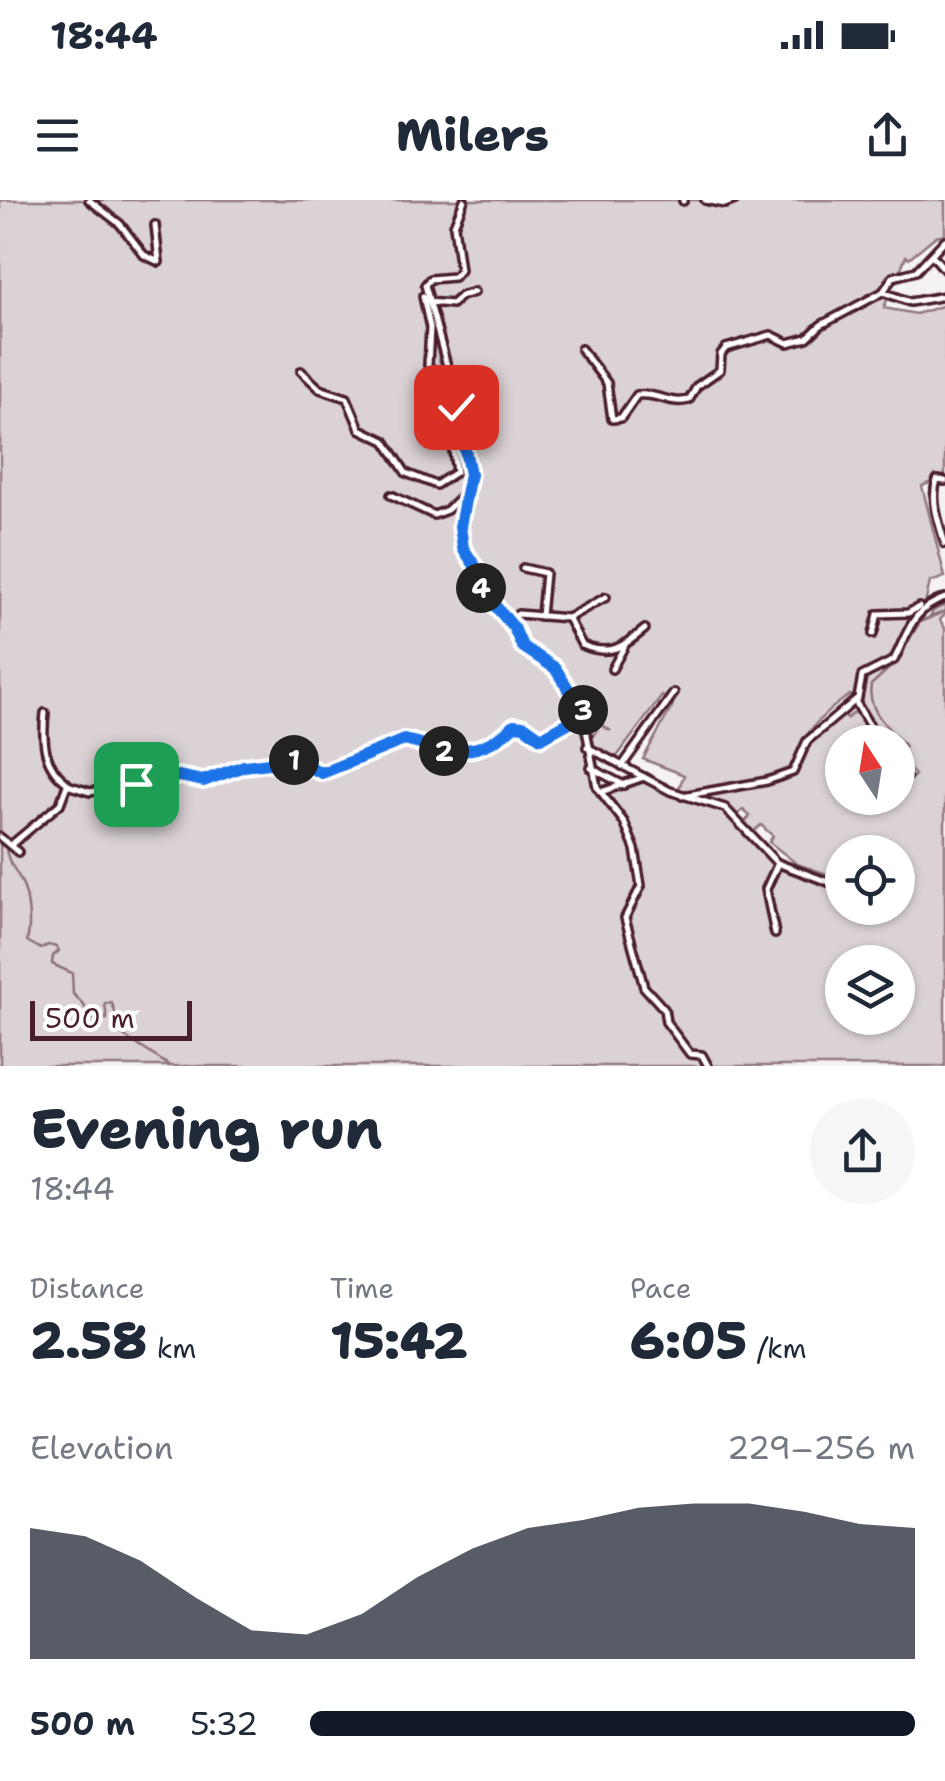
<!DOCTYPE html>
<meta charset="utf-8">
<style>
:root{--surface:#fff;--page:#f6f6f7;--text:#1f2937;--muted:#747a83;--accent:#111827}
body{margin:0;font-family:"Shantell Sans",sans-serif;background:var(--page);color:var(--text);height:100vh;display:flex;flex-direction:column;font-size:38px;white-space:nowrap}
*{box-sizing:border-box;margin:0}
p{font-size:32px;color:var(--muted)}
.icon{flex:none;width:55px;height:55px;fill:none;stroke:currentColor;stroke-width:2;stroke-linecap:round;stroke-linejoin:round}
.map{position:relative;height:866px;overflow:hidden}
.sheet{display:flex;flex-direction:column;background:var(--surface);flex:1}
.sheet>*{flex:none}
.needle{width:65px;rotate:348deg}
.tools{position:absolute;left:825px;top:525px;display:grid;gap:20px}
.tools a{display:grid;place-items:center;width:90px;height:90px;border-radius:50%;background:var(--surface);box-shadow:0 2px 8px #0004;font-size:50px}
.scale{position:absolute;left:30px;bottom:25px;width:162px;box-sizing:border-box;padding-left:10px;border:5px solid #4a1f2b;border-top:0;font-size:28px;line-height:35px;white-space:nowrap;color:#4a1f2b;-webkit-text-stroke:8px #fff;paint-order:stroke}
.pin{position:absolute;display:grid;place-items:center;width:85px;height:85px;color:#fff;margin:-42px;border-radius:20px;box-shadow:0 5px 15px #0006}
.km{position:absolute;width:50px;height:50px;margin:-25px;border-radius:50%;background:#222;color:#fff;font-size:28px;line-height:50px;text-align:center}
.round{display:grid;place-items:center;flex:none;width:105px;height:105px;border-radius:52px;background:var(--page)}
.summary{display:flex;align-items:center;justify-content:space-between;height:170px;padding:0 30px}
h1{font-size:55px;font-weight:800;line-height:75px}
.stats{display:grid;grid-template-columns:repeat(3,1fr);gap:15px;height:170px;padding:10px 30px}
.stats div{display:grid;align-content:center}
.stats b{font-size:50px;font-weight:800}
.stats small{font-size:28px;font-weight:400}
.stats p{font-size:28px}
.chart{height:280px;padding:20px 30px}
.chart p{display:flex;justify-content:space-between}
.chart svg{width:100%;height:180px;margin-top:10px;fill:var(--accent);opacity:.7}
ul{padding:0 30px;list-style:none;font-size:32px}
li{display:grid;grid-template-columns:160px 120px 1fr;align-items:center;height:75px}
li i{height:25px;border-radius:12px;background:var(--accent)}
.status{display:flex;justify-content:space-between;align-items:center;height:70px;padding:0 50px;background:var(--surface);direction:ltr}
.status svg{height:28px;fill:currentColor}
header{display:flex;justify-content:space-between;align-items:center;height:130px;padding:0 30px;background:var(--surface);font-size:45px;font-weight:800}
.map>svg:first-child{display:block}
.green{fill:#dbd2d5;stroke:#927880;stroke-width:2.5;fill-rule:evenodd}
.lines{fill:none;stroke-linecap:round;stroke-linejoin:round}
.stream{stroke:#8d727a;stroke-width:2.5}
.minor-casing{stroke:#4a1f2b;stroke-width:12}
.minor{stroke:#fff;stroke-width:5}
.route-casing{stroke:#fff;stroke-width:20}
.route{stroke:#1a73e8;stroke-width:12}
</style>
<div class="status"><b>18:44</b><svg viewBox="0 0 49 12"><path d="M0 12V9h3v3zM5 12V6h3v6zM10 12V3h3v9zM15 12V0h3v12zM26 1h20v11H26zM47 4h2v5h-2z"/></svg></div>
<header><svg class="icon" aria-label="menu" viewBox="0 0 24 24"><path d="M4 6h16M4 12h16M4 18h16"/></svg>Milers<svg class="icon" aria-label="share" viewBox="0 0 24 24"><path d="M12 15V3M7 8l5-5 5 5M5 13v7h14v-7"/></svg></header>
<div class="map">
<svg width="945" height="866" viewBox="0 0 945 866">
<rect width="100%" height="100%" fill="#f4f2f2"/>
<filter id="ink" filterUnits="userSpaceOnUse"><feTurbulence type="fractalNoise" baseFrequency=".01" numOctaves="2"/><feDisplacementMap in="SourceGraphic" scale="20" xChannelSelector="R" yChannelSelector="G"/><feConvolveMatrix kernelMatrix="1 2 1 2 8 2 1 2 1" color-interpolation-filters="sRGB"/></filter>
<g filter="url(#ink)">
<g class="green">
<path d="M0,0H461L452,24L459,67L449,77L426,80L422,87L467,275L458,342L500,420L510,427L523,450L557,474L580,511L595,590L623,626L639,675L636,695L624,718L640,778L688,854L701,856L706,866H0Z"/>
<path d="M469,0H700L726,6L737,0H945V34L936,36L909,58L906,56L901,68L904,73C890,76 888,82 879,91C876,95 804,138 799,139C787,143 780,133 769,133C759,134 724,147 719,153L718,168L696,185L687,199L672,201C648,188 635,187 621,214L615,216L610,184L583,149L579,151L603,183L610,219L617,221L625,218L636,197L654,194L672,204L693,200L705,181L723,170L724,154L729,150L770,137L788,144L800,143L881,93L888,97L884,108L916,114L945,105V277L922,286L945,377L930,382L925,404L907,423L893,459L861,475L856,498L850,495C834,505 811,525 803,542C798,554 799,562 789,572L692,595L677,593L684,575L643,559L673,505L662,496L615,559L589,542L600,525L611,531L597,521L555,465L529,450L516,426L489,394L478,365L467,351L462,332L474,272L428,88L432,82L455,80L464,71L457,25Z"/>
<path d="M945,405V414L940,420L945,428V866H711L707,855L689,848L668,819L667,808L646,782L628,719L643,685L637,644L630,627L605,594L646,581L682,599L721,609L775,665L764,688L775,737L779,736L769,686L778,665L842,689V708H898V652H842V679L797,664L769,642L773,636L761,625L753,632L744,623L750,616L743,610L736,616L724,606L697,597L793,574L801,566L809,543L843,514L847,518L859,509L877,542H842V598H898V571L908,582L915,575L898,557V542L880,541L860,504L862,480L894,462L913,421L930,418L933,411ZM842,762H898V818H842Z"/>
</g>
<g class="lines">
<g class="stream">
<path d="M905,546C890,530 866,510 871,485L895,463L920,422L945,411"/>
<path d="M0,645L6,647C6,661 17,671 22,683C29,699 31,726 27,741L41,749L48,745L57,747L59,751L53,756L52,764L72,773L73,794L84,805L89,819H107L105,804L112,803L122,835L170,866"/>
</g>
<g class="minor-casing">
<g id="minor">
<path d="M89,0L120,24L144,55L159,62L155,25"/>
<path d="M464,0L454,25L460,70L454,77L430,79L425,85L453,188L470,274L460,326L463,348L477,369L482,390L515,429L522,446L555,468L582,509L597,587L624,622L635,649L641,686L625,718L644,787L664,809L666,822L690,854L702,855L708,866"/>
<path d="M705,0L725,4L735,0"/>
<path d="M683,1L684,0"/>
<path d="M932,55L945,70"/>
<path d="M883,92L910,102L945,96"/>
<path d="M427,102L452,104L461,96L474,92"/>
<path d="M581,149L607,183L612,219L621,218L637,195C658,192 668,205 689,200L697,186L720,170L721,154L726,148L771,135L788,143L807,138L821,125L883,92L893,77L916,71L945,40"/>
<path d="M301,171L320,189L347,198L360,229L385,241L406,273L436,285L456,272L445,195L428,165L430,128L423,96"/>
<path d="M945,281L937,280C930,300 939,323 945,344"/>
<path d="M391,295L434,315L447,310L465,293"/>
<path d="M523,368L545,373L541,416"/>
<path d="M568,418L582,445C610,457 623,447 645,429"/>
<path d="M508,423L518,414L568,418L606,397"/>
<path d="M873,434L878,414L908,413L919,407"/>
<path d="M612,469L625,445"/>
<path d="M855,501L879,542"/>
<path d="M45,513C42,541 43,565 67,583"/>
<path d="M587,547L670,591L725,608L777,663L842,687"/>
<path d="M622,566L674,493"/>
<path d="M591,568L624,585"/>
<path d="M898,568L906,577"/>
<path d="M601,592L644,577"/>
<path d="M682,596L767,581L793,572L807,541L858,498L862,476L894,460C909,431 911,410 945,398"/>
<path d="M0,637L18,652"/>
<path d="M11,645L60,604L67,585L90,592L175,577L203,581L245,566L294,560L322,573L404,540C452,552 473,563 514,525L524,526L541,537L584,514"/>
<path d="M775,734L766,689L778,663"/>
</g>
</g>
<use href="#minor" class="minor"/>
</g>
</g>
<g class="lines" filter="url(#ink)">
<g class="route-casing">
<path id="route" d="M136,584L179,576L203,581L244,566L294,560L322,573L404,540C448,551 478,561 514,525L524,526L541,538L584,514L555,468L522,446L514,428L482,390L477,369L463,348L460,326L470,274L456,207"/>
</g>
<use href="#route" class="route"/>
</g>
</svg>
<div class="tools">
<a><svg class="needle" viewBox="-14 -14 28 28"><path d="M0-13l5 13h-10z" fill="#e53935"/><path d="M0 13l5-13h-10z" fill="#747a83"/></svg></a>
<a><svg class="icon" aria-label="locate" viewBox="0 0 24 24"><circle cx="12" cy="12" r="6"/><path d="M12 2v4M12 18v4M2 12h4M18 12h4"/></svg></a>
<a><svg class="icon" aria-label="layers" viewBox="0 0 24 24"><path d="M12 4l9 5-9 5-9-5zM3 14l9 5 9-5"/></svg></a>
</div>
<div class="scale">500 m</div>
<div class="pin" style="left:136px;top:584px;background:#1e9e55"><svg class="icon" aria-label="arrive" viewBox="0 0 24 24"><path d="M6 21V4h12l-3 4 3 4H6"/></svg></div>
<div class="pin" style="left:456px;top:207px;background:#d93025"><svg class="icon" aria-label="check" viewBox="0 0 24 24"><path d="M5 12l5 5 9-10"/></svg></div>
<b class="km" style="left:294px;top:560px">1</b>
<b class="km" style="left:444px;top:551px">2</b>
<b class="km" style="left:583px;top:510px">3</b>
<b class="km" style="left:481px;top:388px">4</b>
</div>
<section class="sheet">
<div class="summary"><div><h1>Evening run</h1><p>18:44</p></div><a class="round"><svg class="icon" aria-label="share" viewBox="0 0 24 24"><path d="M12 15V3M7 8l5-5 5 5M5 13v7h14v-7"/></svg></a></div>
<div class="stats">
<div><p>Distance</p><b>2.58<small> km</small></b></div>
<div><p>Time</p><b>15:42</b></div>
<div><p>Pace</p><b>6:05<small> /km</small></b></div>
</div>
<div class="chart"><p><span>Elevation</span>229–256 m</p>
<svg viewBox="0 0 160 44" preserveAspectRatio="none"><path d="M0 44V12L10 14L20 20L30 29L40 37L50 38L60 33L70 24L80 17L90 12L100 10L110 7L120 6L130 6L140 8L150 11L160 12V44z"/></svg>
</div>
<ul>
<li><b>500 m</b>5:32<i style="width:100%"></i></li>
</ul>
</section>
